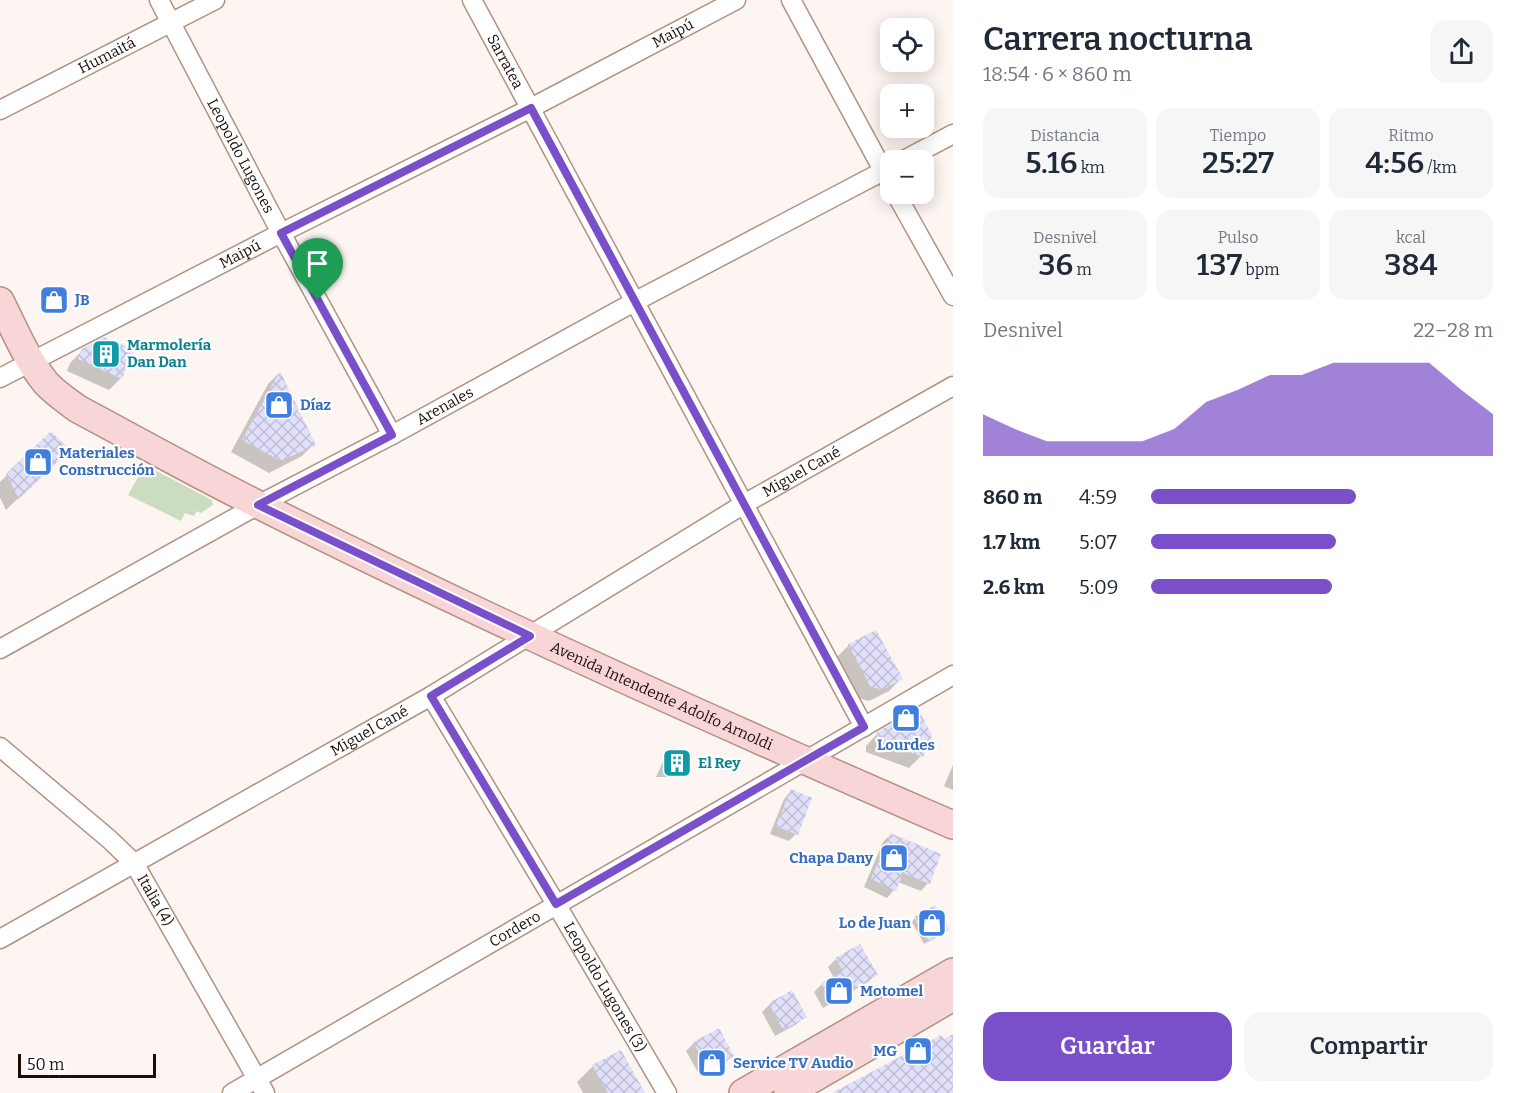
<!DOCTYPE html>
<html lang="es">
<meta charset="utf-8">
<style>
:root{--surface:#fff;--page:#f6f6f7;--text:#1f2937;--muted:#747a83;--accent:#7950c9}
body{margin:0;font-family:Bitter,serif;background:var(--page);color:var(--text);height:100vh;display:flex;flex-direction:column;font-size:22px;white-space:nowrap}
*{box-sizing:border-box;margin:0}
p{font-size:20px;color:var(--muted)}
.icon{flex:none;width:33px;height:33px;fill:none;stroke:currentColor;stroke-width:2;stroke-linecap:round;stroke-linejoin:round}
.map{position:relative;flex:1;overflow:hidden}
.side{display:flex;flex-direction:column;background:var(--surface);width:570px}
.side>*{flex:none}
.controls{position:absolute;left:880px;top:18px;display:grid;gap:12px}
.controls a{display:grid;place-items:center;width:54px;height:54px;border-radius:12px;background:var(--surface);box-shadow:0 3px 15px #0003;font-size:30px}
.scale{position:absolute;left:18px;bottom:15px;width:138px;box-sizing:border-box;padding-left:6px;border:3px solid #1a0e08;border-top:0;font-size:16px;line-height:21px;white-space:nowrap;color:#1a0e08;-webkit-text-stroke:4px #fff;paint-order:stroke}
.pin{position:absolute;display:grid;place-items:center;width:51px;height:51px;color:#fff;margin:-62px -26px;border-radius:50% 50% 50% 0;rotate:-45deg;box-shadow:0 0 6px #0007}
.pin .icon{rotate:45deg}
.round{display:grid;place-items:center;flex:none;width:63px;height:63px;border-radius:18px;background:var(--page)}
.headline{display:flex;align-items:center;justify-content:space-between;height:102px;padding:0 30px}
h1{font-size:33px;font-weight:600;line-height:45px}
.stats{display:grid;grid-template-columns:repeat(3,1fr);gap:9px;height:102px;padding:6px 30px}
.stats div{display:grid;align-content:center;border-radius:15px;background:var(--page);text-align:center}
.stats b{font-size:30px;font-weight:600}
.stats small{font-size:16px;font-weight:400}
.stats p{font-size:16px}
.chart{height:168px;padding:12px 30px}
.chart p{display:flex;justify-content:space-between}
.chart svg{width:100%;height:108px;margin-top:6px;fill:var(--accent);opacity:.7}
.cta{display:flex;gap:12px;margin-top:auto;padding:12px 30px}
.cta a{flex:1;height:69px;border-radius:18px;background:var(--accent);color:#fff;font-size:24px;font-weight:600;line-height:69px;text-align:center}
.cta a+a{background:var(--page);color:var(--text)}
ul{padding:0 30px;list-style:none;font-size:20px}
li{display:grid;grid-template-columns:96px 72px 1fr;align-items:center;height:45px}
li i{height:15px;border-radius:8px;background:var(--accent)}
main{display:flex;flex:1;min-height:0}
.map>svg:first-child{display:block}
.green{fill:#ccdcc0}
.shadow{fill:#0003}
.building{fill:url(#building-cross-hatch)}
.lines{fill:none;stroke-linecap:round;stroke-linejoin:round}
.street-casing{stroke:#b29181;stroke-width:21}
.secondary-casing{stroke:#b29181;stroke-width:30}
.street{stroke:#fff;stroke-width:18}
.secondary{stroke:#f8d5d7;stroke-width:27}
.route-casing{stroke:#fff;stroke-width:12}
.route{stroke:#7950c9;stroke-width:8}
.labels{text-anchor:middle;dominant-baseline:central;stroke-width:4.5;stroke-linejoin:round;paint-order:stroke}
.street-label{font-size:15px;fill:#1a0e08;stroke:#fff}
.shop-label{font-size:15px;font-weight:bold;fill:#366cbe;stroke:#fff;text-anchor:start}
.culture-label{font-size:15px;font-weight:bold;fill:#0d838f;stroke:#fff;text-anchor:start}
</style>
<main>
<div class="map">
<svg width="953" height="1093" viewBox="0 0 953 1093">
<defs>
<pattern id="building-cross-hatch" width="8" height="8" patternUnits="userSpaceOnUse" patternTransform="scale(1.5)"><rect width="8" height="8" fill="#e0e0fa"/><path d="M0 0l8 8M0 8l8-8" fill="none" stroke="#c0bfd5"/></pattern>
</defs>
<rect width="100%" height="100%" fill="#fdf5f2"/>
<path class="green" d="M145,465L212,500L213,505L201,513L197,511L194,516L185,513L181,521L128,495Z"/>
<g class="shadow">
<path d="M83,350L121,378L109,390L67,371L70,363Z"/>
<path d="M279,373L314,444L302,456L269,473L231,452L268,384Z"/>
<path d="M51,433L68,450L6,510L0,498V482Z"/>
<path d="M849,645L901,679L889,691L869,701L858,698L837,657Z"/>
<path d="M878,733L921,756L909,768L866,752V746Z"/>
<path d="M673,749L684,769L676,777H656L665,757Z"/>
<path d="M953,765V790L944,786Z"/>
<path d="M791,791L796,834L789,841L770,834L784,799Z"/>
<path d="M891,834L928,883L921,891L898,882L894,890L887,898L864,887L883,842Z"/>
<path d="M915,918L944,933L924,944L912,922Z"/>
<path d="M836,959L876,975L868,982L823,1008L814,992L822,984L834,978L828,967Z"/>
<path d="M791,992L805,1016L797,1024L775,1036L762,1012L770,1004Z"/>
<path d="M694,1043L732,1056L724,1064L700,1076L686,1051Z"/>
<path d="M593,1066L643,1093H583L577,1082Z"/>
</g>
<g class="building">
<path d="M104,337L135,350L122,379L78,359L82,349Z"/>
<path d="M280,371L316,445L281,461L242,440Z"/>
<path d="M51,431L70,450L19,499L6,474Z"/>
<path d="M876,630L903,679L882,690L870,686L848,644Z"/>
<path d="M918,709L932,735L923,757L877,740V732Z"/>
<path d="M672,747L692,756L686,770H662Z"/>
<path d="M791,789L812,798L798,835L776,826Z"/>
<path d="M890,833L941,854L930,884L903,873L896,891L871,879Z"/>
<path d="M935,905L949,930L928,942L914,917Z"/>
<path d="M860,944L878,975L831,1001L821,983L843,971L835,958Z"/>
<path d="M792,990L807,1017L783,1030L769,1003Z"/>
<path d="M719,1028L734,1056L708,1070L693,1042Z"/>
<path d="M953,1034V1093H832L941,1035L944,1039Z"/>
<path d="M621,1050L645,1093H608L592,1065Z"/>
</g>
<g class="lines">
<g class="street-casing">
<g id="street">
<path id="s1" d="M159,0L281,233L392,435"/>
<path id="s2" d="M472,0L864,727"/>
<path d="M791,0L891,185"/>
<path id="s3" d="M0,110L215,0"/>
<path d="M904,160L953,134"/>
<path d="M896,194L953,296"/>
<path id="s4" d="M0,378L281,233L531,108L736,0"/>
<path id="s5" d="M0,649L258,505L392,435L634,302L891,167"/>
<path id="s6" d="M431,696L556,904L667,1093"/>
<path id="s7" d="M0,747L109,839L134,863L265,1093"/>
<path id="s8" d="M0,939L431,696L744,504L953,386"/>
<path id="s9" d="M232,1093L953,675"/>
</g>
</g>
<g class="secondary-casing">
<g id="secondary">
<path id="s10" d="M0,301C14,328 26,359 46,383C55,393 67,401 78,409C138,441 198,475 259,505C486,619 719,724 953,825"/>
<path d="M743,1093L953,972"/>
<path d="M788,1093L953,997"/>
</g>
</g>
<use href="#street" class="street"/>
<use href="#secondary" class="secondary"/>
</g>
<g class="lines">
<g class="route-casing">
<path id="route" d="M531,108L864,727L556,904L431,696L530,636L258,505L392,435L281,233Z"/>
</g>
<use href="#route" class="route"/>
</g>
<defs>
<g id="shop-square" transform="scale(1.5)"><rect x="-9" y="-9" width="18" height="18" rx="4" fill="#3f7fe0" stroke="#fff"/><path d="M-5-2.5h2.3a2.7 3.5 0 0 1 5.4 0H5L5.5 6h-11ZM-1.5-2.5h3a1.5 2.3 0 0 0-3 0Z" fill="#fff"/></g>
<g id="building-square" transform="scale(1.5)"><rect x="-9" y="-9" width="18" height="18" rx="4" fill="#0f9aa8" stroke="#fff"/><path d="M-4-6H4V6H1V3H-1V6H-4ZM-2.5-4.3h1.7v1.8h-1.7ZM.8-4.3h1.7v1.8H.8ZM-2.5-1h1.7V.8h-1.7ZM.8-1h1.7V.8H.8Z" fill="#fff"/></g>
</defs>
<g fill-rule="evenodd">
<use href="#shop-square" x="54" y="300"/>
<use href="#building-square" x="106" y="354"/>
<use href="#shop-square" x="279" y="405"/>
<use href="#shop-square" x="38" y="462"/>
<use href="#shop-square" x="906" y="718"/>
<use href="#building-square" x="677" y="763"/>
<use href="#shop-square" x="894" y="858"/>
<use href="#shop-square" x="932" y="923"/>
<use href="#shop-square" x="839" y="991"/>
<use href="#shop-square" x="918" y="1051"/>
<use href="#shop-square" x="712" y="1063"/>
</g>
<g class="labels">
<g class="street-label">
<text stroke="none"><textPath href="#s4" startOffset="756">Maipú</textPath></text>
<text stroke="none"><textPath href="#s3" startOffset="120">Humaitá</textPath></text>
<text stroke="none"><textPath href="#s2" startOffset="70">Sarratea</textPath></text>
<text stroke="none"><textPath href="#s1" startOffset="176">Leopoldo Lugones</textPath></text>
<text stroke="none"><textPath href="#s4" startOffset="270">Maipú</textPath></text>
<text stroke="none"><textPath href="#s5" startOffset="507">Arenales</textPath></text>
<text stroke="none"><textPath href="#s8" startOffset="928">Miguel Cané</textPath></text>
<text stroke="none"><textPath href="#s10" startOffset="786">Avenida Intendente Adolfo Arnoldi</textPath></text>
<text stroke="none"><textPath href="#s8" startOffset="424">Miguel Cané</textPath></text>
<text stroke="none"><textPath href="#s7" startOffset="220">Italia (4)</textPath></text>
<text stroke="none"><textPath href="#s9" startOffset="327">Cordero</textPath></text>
<text stroke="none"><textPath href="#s6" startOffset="339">Leopoldo Lugones (3)</textPath></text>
</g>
<g class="shop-label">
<text x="75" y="300">JB</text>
<text x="300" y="405">Díaz</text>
<text x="59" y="453">Materiales<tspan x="59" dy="17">Construcción</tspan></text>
<text x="906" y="745" text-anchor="middle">Lourdes</text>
<text x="873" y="858" text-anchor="end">Chapa Dany</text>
<text x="911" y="923" text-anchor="end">Lo de Juan</text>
<text x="860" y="991">Motomel</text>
<text x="897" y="1051" text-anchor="end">MG</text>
<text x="733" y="1063">Service TV Audio</text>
</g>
<g class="culture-label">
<text x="127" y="345">Marmolería<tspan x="127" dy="17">Dan Dan</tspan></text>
<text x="698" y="763">El Rey</text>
</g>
</g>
</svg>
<div class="controls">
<a><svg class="icon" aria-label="locate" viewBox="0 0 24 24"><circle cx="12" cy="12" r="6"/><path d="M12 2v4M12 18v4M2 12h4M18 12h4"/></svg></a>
<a>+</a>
<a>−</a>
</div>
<div class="scale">50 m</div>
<div class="pin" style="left:318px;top:300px;background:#1e9e55"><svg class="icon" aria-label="arrive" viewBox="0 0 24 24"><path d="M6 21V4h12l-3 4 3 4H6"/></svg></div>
</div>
<section class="side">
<div class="headline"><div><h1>Carrera nocturna</h1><p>18:54 · 6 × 860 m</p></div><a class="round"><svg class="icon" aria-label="share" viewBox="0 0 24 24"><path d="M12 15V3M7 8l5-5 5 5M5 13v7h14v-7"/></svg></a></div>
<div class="stats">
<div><p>Distancia</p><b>5.16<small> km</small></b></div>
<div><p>Tiempo</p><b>25:27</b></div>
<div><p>Ritmo</p><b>4:56<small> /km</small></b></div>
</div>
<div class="stats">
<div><p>Desnivel</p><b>36<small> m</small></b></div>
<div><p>Pulso</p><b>137<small> bpm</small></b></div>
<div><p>kcal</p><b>384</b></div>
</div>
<div class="chart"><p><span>Desnivel</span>22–28 m</p>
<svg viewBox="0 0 160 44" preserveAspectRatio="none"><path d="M0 44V27L10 33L20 38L30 38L40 38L50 38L60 33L70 22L80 17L90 11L100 11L110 6L120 6L130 6L140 6L150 17L160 27V44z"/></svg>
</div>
<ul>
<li><b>860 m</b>4:59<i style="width:60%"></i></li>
<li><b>1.7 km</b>5:07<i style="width:54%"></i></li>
<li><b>2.6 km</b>5:09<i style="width:53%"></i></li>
</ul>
<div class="cta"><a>Guardar</a><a>Compartir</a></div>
</section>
</main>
